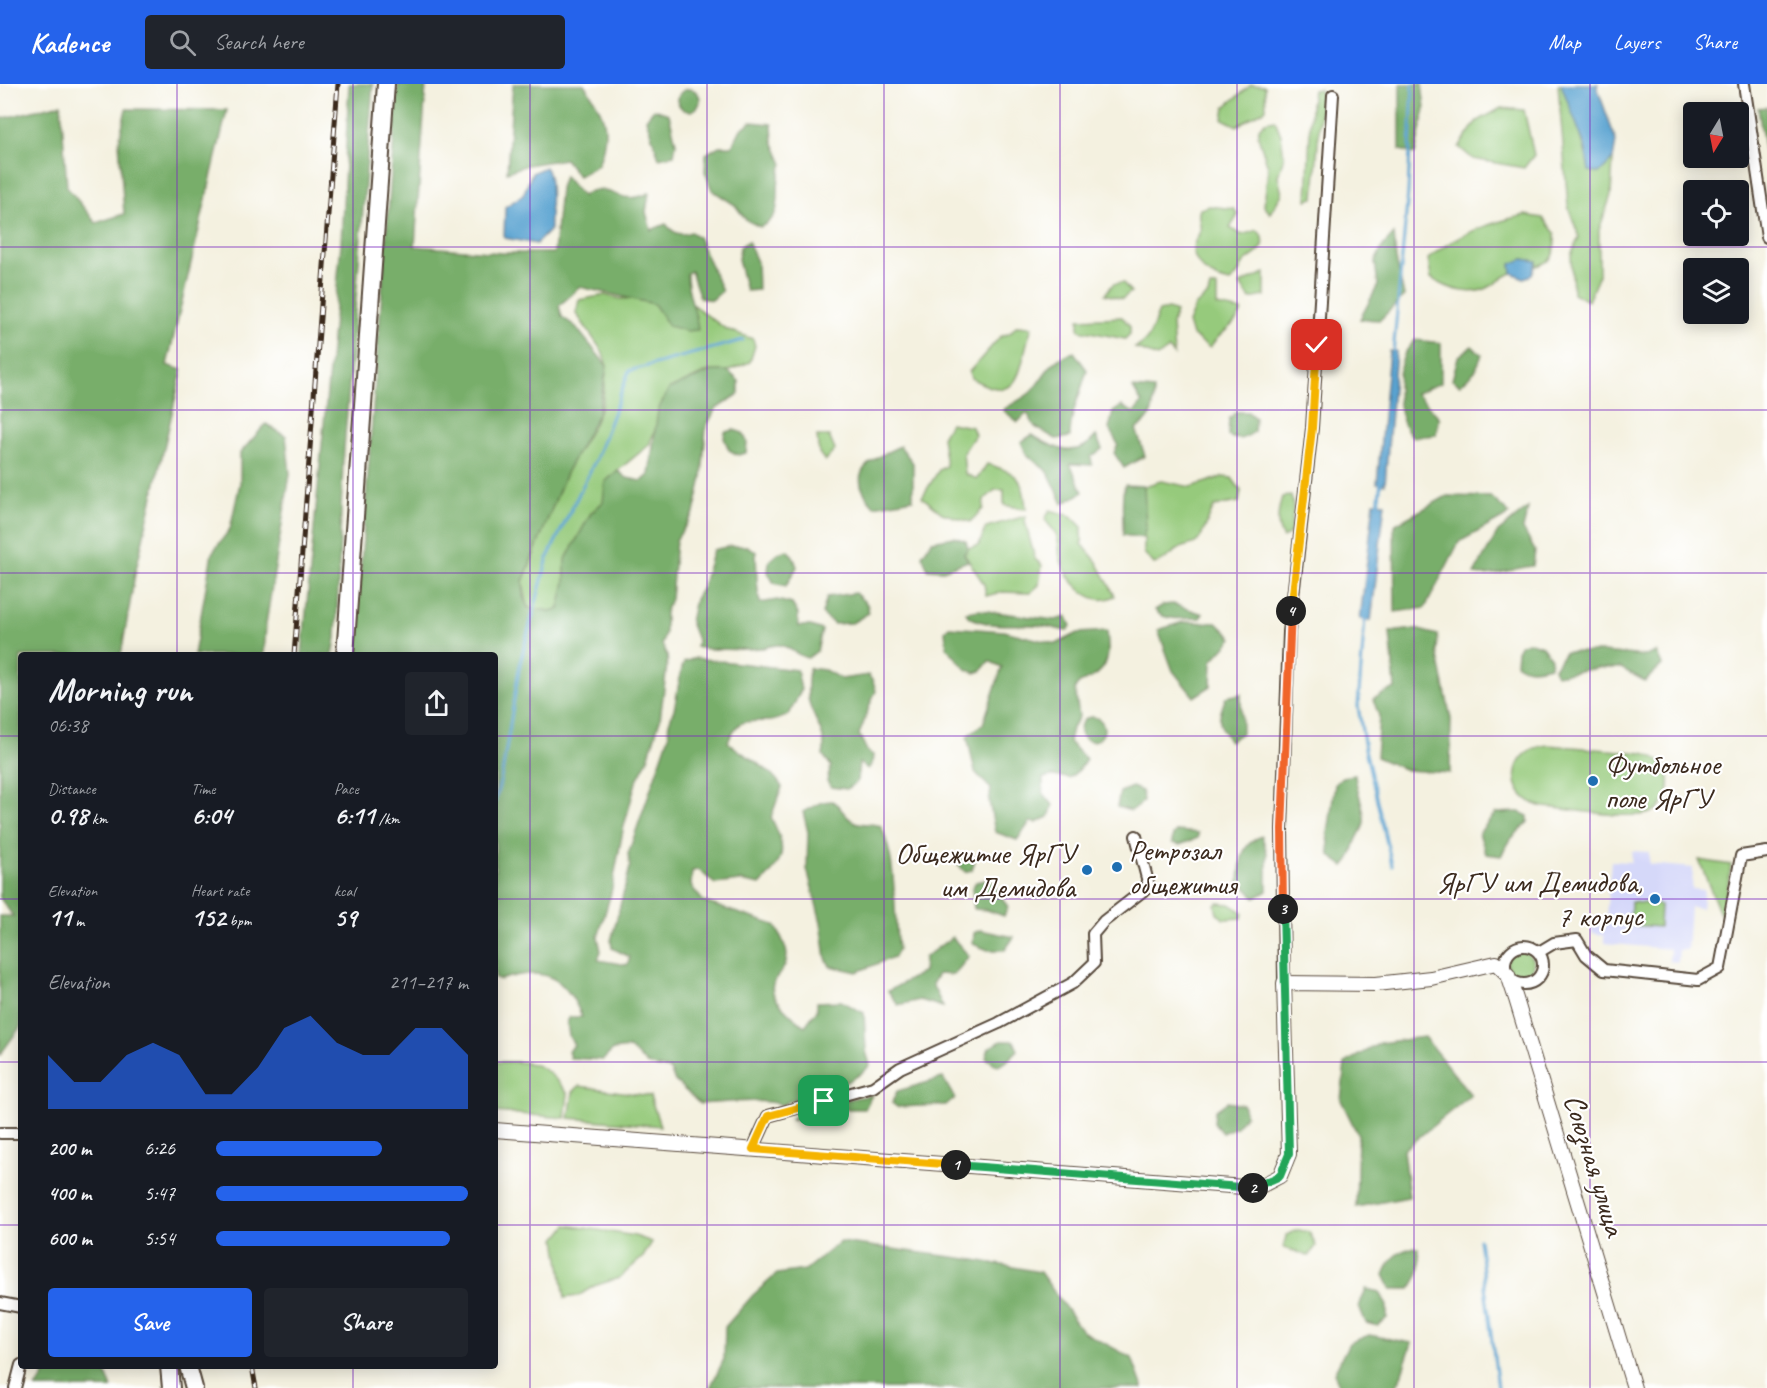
<!DOCTYPE html>
<meta charset="utf-8">
<style>
:root{--surface:#171b24;--page:#20242c;--text:#f1f3f6;--muted:#9ea1a6;--accent:#2563eb}
body{margin:0;font-family:Caveat,sans-serif;background:var(--page);color:var(--text);height:100vh;display:flex;flex-direction:column;font-size:22px;white-space:nowrap}
*{box-sizing:border-box;margin:0}
p{font-size:20px;color:var(--muted)}
.icon{flex:none;width:33px;height:33px;fill:none;stroke:currentColor;stroke-width:2;stroke-linecap:round;stroke-linejoin:round}
.map{position:relative;flex:1;overflow:hidden}
.panel{position:absolute;left:18px;top:568px;width:480px;height:717px;display:flex;flex-direction:column;background:var(--surface);border-radius:6px;box-shadow:0 3px 15px #0003}
.panel>*{flex:none}
.needle{width:39px;rotate:190deg}
.fabs{position:absolute;left:1683px;top:18px;display:grid;gap:12px}
.fabs a{display:grid;place-items:center;width:66px;height:66px;border-radius:6px;background:var(--surface);box-shadow:0 3px 15px #0003;font-size:30px}
.pin{position:absolute;display:grid;place-items:center;width:51px;height:51px;color:#fff;margin:-26px;border-radius:12px;box-shadow:0 3px 9px #0006}
.km{position:absolute;width:30px;height:30px;margin:-15px;border-radius:50%;background:#222;color:#fff;font-size:16px;line-height:30px;text-align:center}
.round{display:grid;place-items:center;flex:none;width:63px;height:63px;border-radius:6px;background:var(--page)}
.head{display:flex;align-items:center;justify-content:space-between;height:102px;padding:0 30px}
h1{font-size:33px;font-weight:700;line-height:45px}
.metrics{display:grid;grid-template-columns:repeat(3,1fr);gap:9px;height:102px;padding:6px 30px}
.metrics div{display:grid;align-content:center}
.metrics b{font-size:26px;font-weight:700}
.metrics small{font-size:16px;font-weight:400}
.metrics p{font-size:16px}
.chart{height:168px;padding:12px 30px}
.chart p{display:flex;justify-content:space-between}
.chart svg{width:100%;height:108px;margin-top:6px;fill:var(--accent);opacity:.7}
.primary-button{display:flex;gap:12px;margin-top:auto;padding:12px 30px}
.primary-button a{flex:1;height:69px;border-radius:6px;background:var(--accent);color:#fff;font-size:24px;font-weight:700;line-height:69px;text-align:center}
.primary-button a+a{background:var(--page);color:var(--text)}
ul{padding:0 30px;list-style:none;font-size:20px}
li{display:grid;grid-template-columns:96px 72px 1fr;align-items:center;height:45px}
li i{height:15px;border-radius:8px;background:var(--accent)}
header{display:flex;align-items:center;gap:36px;box-sizing:border-box;height:84px;padding:0 30px;background:var(--accent);color:#fff}
header strong{font-size:28px}
nav{display:flex;gap:33px;margin-inline-start:auto;font-size:21px}
.search{width:420px;height:54px;background:var(--page);display:flex;align-items:center;gap:15px;box-sizing:border-box;padding:0 21px;border-radius:6px;color:var(--muted);font-size:22px}
.map>svg:first-child{display:block}
.built{fill:#d5d8f9}
.green{fill:#96ca7b;stroke:#687a4c;stroke-width:1.5}
.forest{fill:#78ae6b;stroke:#5a6c44;stroke-width:1.5}
.water{fill:#59a2d0;stroke:#4a6677;stroke-width:1.5}
.lines{fill:none;stroke-linecap:round;stroke-linejoin:round}
.stream{stroke:#59a2d0;stroke-width:3}
.minor-casing{stroke:#57483b;stroke-width:14}
.tertiary-casing{stroke:#57483b;stroke-width:16}
.secondary-casing{stroke:#57483b;stroke-width:20}
.minor{stroke:#fff;stroke-width:10}
.tertiary{stroke:#fff;stroke-width:14}
.secondary{stroke:#fff;stroke-width:16}
.rail-casing{stroke:#3b2a1e;stroke-width:5}
.rail{stroke:#fff;stroke-width:3;stroke-dasharray:9;stroke-linecap:butt}
.split-1-casing{stroke:#fff;stroke-width:12}
.split-2-casing{stroke:#fff;stroke-width:12}
.split-3-casing{stroke:#fff;stroke-width:12}
.split-4-casing{stroke:#fff;stroke-width:12}
.split-5-casing{stroke:#fff;stroke-width:12}
.split-1{stroke:#f5b400;stroke-width:8}
.split-2{stroke:#22a559;stroke-width:8}
.split-3{stroke:#22a559;stroke-width:8}
.split-4{stroke:#f0652b;stroke-width:8}
.split-5{stroke:#f5b400;stroke-width:8}
.grid{fill:none;stroke:#7b2cbf;stroke-width:1.5;stroke-opacity:0.55}
.poi-dot{fill:#1f6fb2;stroke:#fff;stroke-width:2}
.labels{text-anchor:middle;dominant-baseline:central;stroke-width:4.5;stroke-linejoin:round;paint-order:stroke}
.poi-label{font-size:30px;fill:#3b2a1e;stroke:#fff;text-anchor:start}
.street-label{font-size:30px;fill:#3b2a1e;stroke:#fff}
</style>
<header>
<strong>Kadence</strong>
<div class="search"><svg class="icon" aria-label="search" viewBox="0 0 24 24"><circle cx="10" cy="10" r="6"/><path d="M15 15l6 6"/></svg>Search here</div>
<nav><a>Map</a><a>Layers</a><a>Share</a></nav>
</header>
<div class="map">
<svg width="1767" height="1304" viewBox="0 0 1767 1304">
<rect width="100%" height="100%" fill="#fff"/>
<filter id="ink" filterUnits="userSpaceOnUse"><feTurbulence type="fractalNoise" baseFrequency=".0167" numOctaves="2"/><feDisplacementMap in="SourceGraphic" scale="12" xChannelSelector="R" yChannelSelector="G"/><feConvolveMatrix kernelMatrix="1 2 1 2 8 2 1 2 1" color-interpolation-filters="sRGB"/></filter>
<filter id="wash" filterUnits="userSpaceOnUse"><feTurbulence type="fractalNoise" baseFrequency=".008" numOctaves="4" result="noise"/><feDisplacementMap in="SourceGraphic" scale="24" xChannelSelector="R" yChannelSelector="G"/><feGaussianBlur stdDeviation="1.35" result="paint"/><feColorMatrix in="noise" values="0 0 0 0 0 0 0 0 0 0 0 0 0 0 0 0 0 1.4 0 .05"/><feComposite in="paint" operator="in"/></filter>
<g filter="url(#wash)">
<rect width="100%" height="100%" fill="#f4f1e0"/>
<path class="built" d="M1632,767L1649,768V780L1693,784L1692,805L1704,806L1702,824L1690,823L1687,866H1679L1678,878L1669,877L1670,865L1604,859V851L1592,849V842H1605L1611,777L1631,778Z"/>
<g class="green">
<path d="M1558,0H1561C1574,28 1584,56 1589,86L1599,89L1613,75L1611,111L1599,146V191L1588,217L1573,209L1571,171L1579,153L1568,122Z"/>
<path d="M1251,1L1265,2L1266,25L1237,42L1223,35L1225,23Z"/>
<path d="M1320,5L1321,17L1314,114L1307,116L1311,20L1313,6Z"/>
<path d="M1501,24L1524,26L1534,71L1524,84L1473,75L1459,63L1476,38Z"/>
<path d="M1275,36L1281,51L1284,73L1278,92L1282,110L1270,129L1264,122L1268,83L1258,52L1259,44L1265,38Z"/>
<path d="M1209,122L1234,125L1238,131L1230,144L1242,151L1257,146C1275,163 1252,171 1244,179C1239,185 1240,191 1230,198C1214,195 1195,185 1193,165C1193,158 1198,154 1200,147C1202,139 1196,134 1200,125Z"/>
<path d="M1525,131L1543,134L1555,149C1555,168 1556,176 1537,182V177L1523,175L1511,180L1512,189C1504,192 1499,197 1491,202C1472,214 1448,205 1431,194L1428,175C1456,150 1489,139 1525,131Z"/>
<path d="M1265,189V212L1250,215L1240,200Z"/>
<path d="M1123,199L1131,208L1122,215L1105,210L1113,200Z"/>
<path d="M1210,203H1217V222L1242,227C1235,244 1218,248 1210,264L1192,251L1188,239L1195,222L1208,211Z"/>
<path d="M605,211L621,215L682,213L726,245L753,255L755,262L750,278L728,287H708L672,304L649,361L610,393L603,418L591,429L565,477V498L559,525L550,527L528,524L523,498L566,389L594,340L602,320L607,282L602,267L576,229L579,216Z"/>
<path d="M1168,225L1176,228L1172,240L1174,271L1169,265L1157,273L1135,264C1152,257 1152,242 1159,227Z"/>
<path d="M1122,233L1130,242V250L1125,255L1079,246V235Z"/>
<path d="M1016,242L1032,243C1018,278 1026,326 971,294L969,288L1000,253L1010,249Z"/>
<path d="M950,339L972,343L975,351L963,369L965,390L977,395L987,380C1017,389 1024,393 1026,425L1004,421V406H995L984,416L983,425L970,438L942,429L922,413L939,386L946,382L942,353Z"/>
<path d="M817,352H829L835,366L825,377L819,369Z"/>
<path d="M1222,393L1232,394L1241,407L1239,418L1215,422C1208,432 1206,445 1200,454C1195,463 1186,460 1179,465C1169,471 1167,476 1154,480L1144,469V402L1161,397L1191,403Z"/>
<path d="M1291,412C1295,424 1292,436 1290,449L1283,454C1275,442 1278,426 1282,413Z"/>
<path d="M1050,426L1071,432L1082,443V460L1097,478L1115,512C1091,525 1067,497 1060,474C1058,466 1060,458 1056,450C1053,445 1048,440 1045,435Z"/>
<path d="M1026,432L1025,437L1035,475L1042,481L1039,501L1030,509L1001,508L986,512L984,500L964,470L968,464L979,461L986,443Z"/>
<path d="M1548,661L1644,669C1656,673 1667,681 1669,694C1671,710 1663,726 1647,730C1625,735 1569,725 1544,723C1504,715 1507,665 1548,661Z"/>
<path d="M1699,776L1731,781L1724,827L1720,830Z"/>
<path d="M1631,818L1660,821L1659,843L1630,841Z"/>
<path d="M1218,819L1230,820L1243,828L1242,834L1225,835L1217,830L1215,821Z"/>
<circle cx="1520" cy="880" r="13"/>
<path d="M495,978C534,977 544,978 568,1010L565,1034L495,1028Z"/>
<path d="M579,1002L650,1012L660,1042L569,1034L573,1008Z"/>
<path d="M567,1141L635,1152L652,1158L643,1173L619,1194L594,1202L578,1212L565,1214L556,1155Z"/>
<path d="M1298,1146L1309,1148L1316,1162L1309,1172L1284,1164L1286,1151Z"/>
</g>
<g class="forest">
<path d="M349,0H373L343,378L336,554L333,571H302L341,160Z"/>
<path d="M398,0H426L415,162L502,169H554L560,104L564,92L582,112C608,93 616,125 649,109L646,128L651,146L666,140C674,150 680,152 691,148L698,153L722,207L712,216L700,214L691,187L687,189C686,210 697,226 698,246L686,247L669,242L654,220L580,203L559,222L562,233L575,242L607,282L598,330L566,389L523,497L524,511L528,524L550,527L559,525L565,498V477L591,429L603,418L605,398L618,387L627,394L642,397L649,391L658,326L669,305L712,287H728L739,297V310L716,325L706,343L702,394L694,429L676,456L671,515L665,528V549L662,560L668,574L660,635L648,675L636,698L623,746L611,809L598,853L601,867L598,876L627,881L630,873L612,864L611,857L630,783L628,770L669,652C667,638 670,638 674,625C678,610 678,594 684,578L695,574L797,586L801,606L789,631C783,633 777,636 771,637C747,639 739,631 728,658C746,674 769,682 782,703L771,733C787,766 786,774 760,801L740,797L715,800L699,786L692,787L691,802L704,818L775,841C780,851 786,860 787,871C787,895 756,896 784,924C791,931 797,938 805,942L817,926V918L841,917L864,929L866,967L870,981C848,1007 810,1004 782,1021C765,1014 721,1019 700,1020L675,997L670,986L648,981L629,964L613,966L603,976L570,974L568,967L574,961L569,952L567,938L570,933H582C565,891 543,882 500,896L495,894V572L354,571Z"/>
<path d="M513,0H584C606,31 611,45 598,81L578,92L565,75L527,81L507,88Z"/>
<path d="M1400,0H1422L1425,25L1415,70L1400,66Z"/>
<circle cx="689" cy="16" r="11"/>
<path d="M61,20L67,103L96,139L124,130L119,57L126,25L227,26L167,281L182,286L135,490L121,571L21,572V942L0,971V832H13L0,814V35Z"/>
<path d="M1767,23V82L1758,24Z"/>
<path d="M654,25L669,30L676,59L674,71L659,74L646,35Z"/>
<path d="M751,38L772,40L773,57L783,80C771,104 789,131 760,143L746,136L735,121L712,106L705,88L706,70L719,62H732L741,45Z"/>
<path d="M1394,150L1396,175L1404,212L1380,236L1360,235L1378,201L1375,178L1383,162Z"/>
<path d="M748,157L757,178L758,206L746,207L738,175L740,163Z"/>
<path d="M1415,256L1441,259V299L1416,309L1439,333L1436,351L1413,353C1395,336 1395,294 1404,271C1406,266 1412,260 1415,256Z"/>
<path d="M1472,262L1482,271L1475,287L1460,301L1452,296L1458,273Z"/>
<path d="M1074,268L1087,286C1081,309 1070,329 1070,353L1056,355L1035,343L1027,329L1018,338L1003,326C1011,320 1025,314 1032,307C1046,290 1050,275 1074,268Z"/>
<path d="M1133,304L1154,306C1154,325 1153,335 1136,345L1145,372L1124,384L1114,369L1118,360L1109,345L1113,328L1122,322L1134,329L1142,319Z"/>
<path d="M1236,328H1248L1255,334L1254,348C1244,355 1238,357 1228,352L1229,335Z"/>
<path d="M266,340L286,352L290,390L266,540L264,571H194L212,469L230,445L240,399V369Z"/>
<path d="M734,346L743,349L747,358L746,369L738,371L729,366L724,354L725,348Z"/>
<path d="M1032,351C1055,365 1076,376 1096,352L1102,365L1091,373L1092,381L1070,380L1083,408L1063,420L1048,388L1027,371L1021,358Z"/>
<path d="M900,362L913,379V415L874,422C843,388 870,376 900,362Z"/>
<path d="M1125,401L1144,402L1146,443L1143,454L1123,451C1124,437 1120,412 1125,401Z"/>
<path d="M1447,412L1491,413L1510,430L1459,458L1425,524L1395,528L1394,441Z"/>
<path d="M1528,424L1523,445L1535,467L1533,482C1511,484 1496,494 1474,490L1498,448Z"/>
<path d="M954,453L966,457L968,464L964,470L968,477L943,486L928,485L922,471L932,457Z"/>
<path d="M730,462H747L756,468C757,485 756,503 760,519L777,516L792,520L798,530V542H811L822,546L817,567L808,574C797,572 789,562 779,561C773,560 766,564 760,564C748,566 705,566 696,563L697,556L690,538L695,515L702,504L713,466Z"/>
<path d="M787,466L793,472L797,483L786,502L774,499L768,489L769,477L778,469Z"/>
<path d="M855,509L867,520L869,529L852,539L834,540L822,530L827,513Z"/>
<path d="M1173,520L1203,530L1200,534C1186,534 1164,538 1155,526L1163,521Z"/>
<path d="M979,526L1055,536L1067,533L1071,542L1067,547C1056,545 1044,541 1033,541C1010,540 989,544 968,532L966,528Z"/>
<path d="M1183,538L1217,539L1233,554L1212,577L1211,602L1194,613L1173,587L1158,546Z"/>
<path d="M949,543L1004,547L1056,560L1078,549L1107,547C1109,566 1111,584 1091,594C1083,598 1079,597 1075,605L1079,633L1072,644L1069,658L1086,675L1079,686L1069,694L1052,692L1043,694V709L1053,721L1049,733L1036,739L1030,738L1017,756L995,748L989,717L991,705L975,688L967,652L983,640L1002,583L989,577L981,587L975,589L966,585L947,564L945,547Z"/>
<path d="M1415,545L1438,551L1437,567L1451,635L1450,689L1406,686L1376,673L1379,632L1373,615L1395,604L1390,548Z"/>
<path d="M1531,558L1542,562L1551,574L1550,582C1537,585 1527,588 1516,579L1517,567L1521,560Z"/>
<path d="M1565,568H1602L1646,572L1656,568L1662,581L1645,597L1621,584H1598L1556,591L1554,584Z"/>
<path d="M809,584L825,586L841,595L868,591L873,597L876,607C868,622 866,635 859,650L867,667L873,671L872,680L868,685L859,679L857,698L847,705L831,703L827,697L831,682L823,671C828,654 815,637 810,622C806,610 808,597 809,584Z"/>
<path d="M1241,610L1242,649L1230,657C1216,639 1218,633 1226,613Z"/>
<circle cx="1092" cy="645" r="12"/>
<path d="M1355,691C1356,707 1366,724 1364,739C1363,746 1358,751 1356,757C1352,768 1353,773 1344,782L1330,772L1328,749L1335,700L1343,693Z"/>
<path d="M1132,703L1142,707L1143,718L1131,727L1117,723L1120,708Z"/>
<path d="M832,717C841,721 843,732 853,737C861,742 871,738 881,742C898,781 893,824 898,866L894,873L857,888L830,882L826,874L821,838L807,785L808,748L803,728L822,718Z"/>
<path d="M1519,728L1528,732V738L1511,755L1501,772L1486,770L1479,749L1496,729Z"/>
<path d="M1177,747L1198,749V754L1180,761L1172,759L1173,751Z"/>
<path d="M1262,752L1267,769V807L1255,814L1239,797C1241,777 1240,760 1262,752Z"/>
<path d="M958,771L976,773L972,786L965,788L957,779Z"/>
<path d="M990,795L1008,823L1004,832L987,826L974,825L972,804L976,798Z"/>
<path d="M980,846L1014,853L1005,866H988L973,860L974,849Z"/>
<path d="M952,853L969,872L954,891L938,890L932,900L943,923L920,916L898,921L888,907L923,888L924,874Z"/>
<path d="M1424,953L1471,1011L1403,1066L1409,1113L1356,1123L1358,1051L1341,1016L1345,979L1380,959Z"/>
<path d="M1001,957H1014L1018,966L1006,978L998,982L986,974L989,964Z"/>
<path d="M943,994L955,1015L945,1021L897,1023L892,1019L897,1007Z"/>
<path d="M872,1011L865,1025H838L800,1037L791,1035C811,1019 847,1016 872,1011Z"/>
<path d="M1227,1018L1243,1021L1246,1031L1236,1043L1222,1049L1214,1039L1215,1027Z"/>
<path d="M840,1158L975,1176L1040,1188L1082,1247L1132,1274L1143,1304H710L724,1275L725,1243L753,1211L777,1190L805,1186Z"/>
<path d="M1415,1163L1418,1165C1423,1182 1420,1191 1410,1205H1391L1384,1191C1390,1175 1398,1167 1415,1163Z"/>
<path d="M1366,1205L1380,1208L1387,1222V1234L1378,1242L1366,1239L1359,1222Z"/>
<path d="M1369,1251L1412,1259L1399,1298L1394,1304H1340L1334,1289L1349,1259Z"/>
<path d="M44,1282L103,1283L112,1304H36L44,1292Z"/>
</g>
<g class="water">
<path d="M1561,0H1598L1597,3L1616,57L1613,75L1599,89L1589,87L1585,62Z"/>
<path d="M545,83C554,93 549,130 550,146L536,160L504,154L505,123L523,111L532,89Z"/>
<path d="M1523,175L1537,177L1532,191L1524,194L1512,189L1511,180Z"/>
<path d="M1389,267H1396L1385,400L1377,399Z"/>
<path d="M1374,418L1385,419L1371,537L1360,535Z"/>
</g>
<g class="lines">
<g class="stream">
<path d="M1393,270L1408,108L1413,0"/>
<path d="M1378,423L1381,396"/>
<path d="M1365,534L1358,622L1365,665L1392,781"/>
<path d="M495,718L502,690L520,579L548,473L596,375L629,287L743,256"/>
<path d="M1479,1155L1498,1304"/>
</g>
</g>
</g>
<g filter="url(#ink)">
<g class="lines">
<g class="minor-casing">
<g id="minor">
<path d="M1744,0L1767,153"/>
<circle cx="1524" cy="881" r="19"/>
<path d="M1539,868L1554,859L1577,856L1586,871L1604,886L1698,896L1720,884L1741,772L1767,768"/>
<path d="M1284,899L1282,745L1289,548L1312,344L1333,11"/>
<path d="M0,1049H21"/>
<path d="M753,1065L768,1032L873,1003L900,984L999,939L1073,899L1094,879L1093,850L1104,837L1149,802L1136,752"/>
<path d="M0,1219L21,1223"/>
<path d="M15,1304L21,1281"/>
</g>
</g>
<g class="tertiary-casing">
<path id="tertiary" d="M495,1046L1257,1104L1280,1092L1289,1070L1284,899L1376,900L1431,894L1496,879L1508,891L1516,915L1634,1304"/>
</g>
<g class="secondary-casing">
<g id="secondary">
<path d="M345,572L386,0"/>
<path d="M169,1282L171,1304"/>
<path d="M188,1282L194,1304"/>
</g>
</g>
<use href="#minor" class="minor"/>
<use href="#tertiary" class="tertiary"/>
<use href="#secondary" class="secondary"/>
<g class="rail-casing">
<g id="rail">
<path d="M294,572L338,0"/>
<path d="M252,1282L256,1304"/>
</g>
</g>
<use href="#rail" class="rail"/>
</g>
</g>
<g class="lines" filter="url(#ink)">
<g class="split-1-casing">
<path id="split-1" d="M824,1017L768,1032L753,1065L956,1081"/>
</g>
<g class="split-2-casing">
<path id="split-2" d="M956,1081L1253,1104"/>
</g>
<g class="split-3-casing">
<path id="split-3" d="M1253,1104L1280,1092L1289,1070L1283,825"/>
</g>
<g class="split-4-casing">
<path id="split-4" d="M1283,825L1282,745L1291,527"/>
</g>
<g class="split-5-casing">
<path id="split-5" d="M1291,527L1312,344L1317,261"/>
</g>
<use href="#split-1" class="split-1"/>
<use href="#split-2" class="split-2"/>
<use href="#split-3" class="split-3"/>
<use href="#split-4" class="split-4"/>
<use href="#split-5" class="split-5"/>
</g>
<path class="grid" d="M177,0V572M353,0V572M530,0V1304M707,0V1304M884,0V1304M1060,0V1304M1237,0V1304M1414,0V1304M1590,0V1304M0,163H1767M0,326H1767M0,489H1767M0,652H21M495,652H1767M0,815H21M495,815H1767M0,978H21M495,978H1767M0,1141H21M495,1141H1767M177,1282V1304M353,1282V1304"/>
<g class="poi-dot">
<circle cx="1593" cy="697" r="6"/>
<circle cx="1117" cy="783" r="6"/>
<circle cx="1087" cy="786" r="6"/>
<circle cx="1655" cy="815" r="6"/>
</g>
<g class="labels">
<g class="poi-label">
<text x="1605" y="680">Футбольное<tspan x="1605" dy="34">поле ЯрГУ</tspan></text>
<text x="1129" y="766">Ретрозал<tspan x="1129" dy="34">общежития</tspan></text>
<text x="1075" y="769" text-anchor="end">Общежитие ЯрГУ<tspan x="1075" dy="34">им Демидова</tspan></text>
<text x="1643" y="798" text-anchor="end">ЯрГУ им Демидова,<tspan x="1643" dy="34">7 корпус</tspan></text>
</g>
<g class="street-label">
<text transform="translate(1595 1081) rotate(73)">Союзная улица</text>
</g>
</g>
</svg>
<div class="fabs">
<a><svg class="needle" viewBox="-14 -14 28 28"><path d="M0-13l5 13h-10z" fill="#e53935"/><path d="M0 13l5-13h-10z" fill="#9ea1a6"/></svg></a>
<a><svg class="icon" aria-label="locate" viewBox="0 0 24 24"><circle cx="12" cy="12" r="6"/><path d="M12 2v4M12 18v4M2 12h4M18 12h4"/></svg></a>
<a><svg class="icon" aria-label="layers" viewBox="0 0 24 24"><path d="M12 4l9 5-9 5-9-5zM3 14l9 5 9-5"/></svg></a>
</div>
<div class="pin" style="left:824px;top:1017px;background:#1e9e55"><svg class="icon" aria-label="arrive" viewBox="0 0 24 24"><path d="M6 21V4h12l-3 4 3 4H6"/></svg></div>
<div class="pin" style="left:1317px;top:261px;background:#d93025"><svg class="icon" aria-label="check" viewBox="0 0 24 24"><path d="M5 12l5 5 9-10"/></svg></div>
<b class="km" style="left:956px;top:1081px">1</b>
<b class="km" style="left:1253px;top:1104px">2</b>
<b class="km" style="left:1283px;top:825px">3</b>
<b class="km" style="left:1291px;top:527px">4</b>
<section class="panel">
<div class="head"><div><h1>Morning run</h1><p>06:38</p></div><a class="round"><svg class="icon" aria-label="share" viewBox="0 0 24 24"><path d="M12 15V3M7 8l5-5 5 5M5 13v7h14v-7"/></svg></a></div>
<div class="metrics">
<div><p>Distance</p><b>0.98<small> km</small></b></div>
<div><p>Time</p><b>6:04</b></div>
<div><p>Pace</p><b>6:11<small> /km</small></b></div>
</div>
<div class="metrics">
<div><p>Elevation</p><b>11<small> m</small></b></div>
<div><p>Heart rate</p><b>152<small> bpm</small></b></div>
<div><p>kcal</p><b>59</b></div>
</div>
<div class="chart"><p><span>Elevation</span>211–217 m</p>
<svg viewBox="0 0 160 44" preserveAspectRatio="none"><path d="M0 44V22L10 33L20 33L30 22L40 17L50 22L60 38L70 38L80 27L90 11L100 6L110 17L120 22L130 22L140 11L150 11L160 22V44z"/></svg>
</div>
<ul>
<li><b>200 m</b>6:26<i style="width:66%"></i></li>
<li><b>400 m</b>5:47<i style="width:100%"></i></li>
<li><b>600 m</b>5:54<i style="width:93%"></i></li>
</ul>
<div class="primary-button"><a>Save</a><a>Share</a></div>
</section>
</div>
